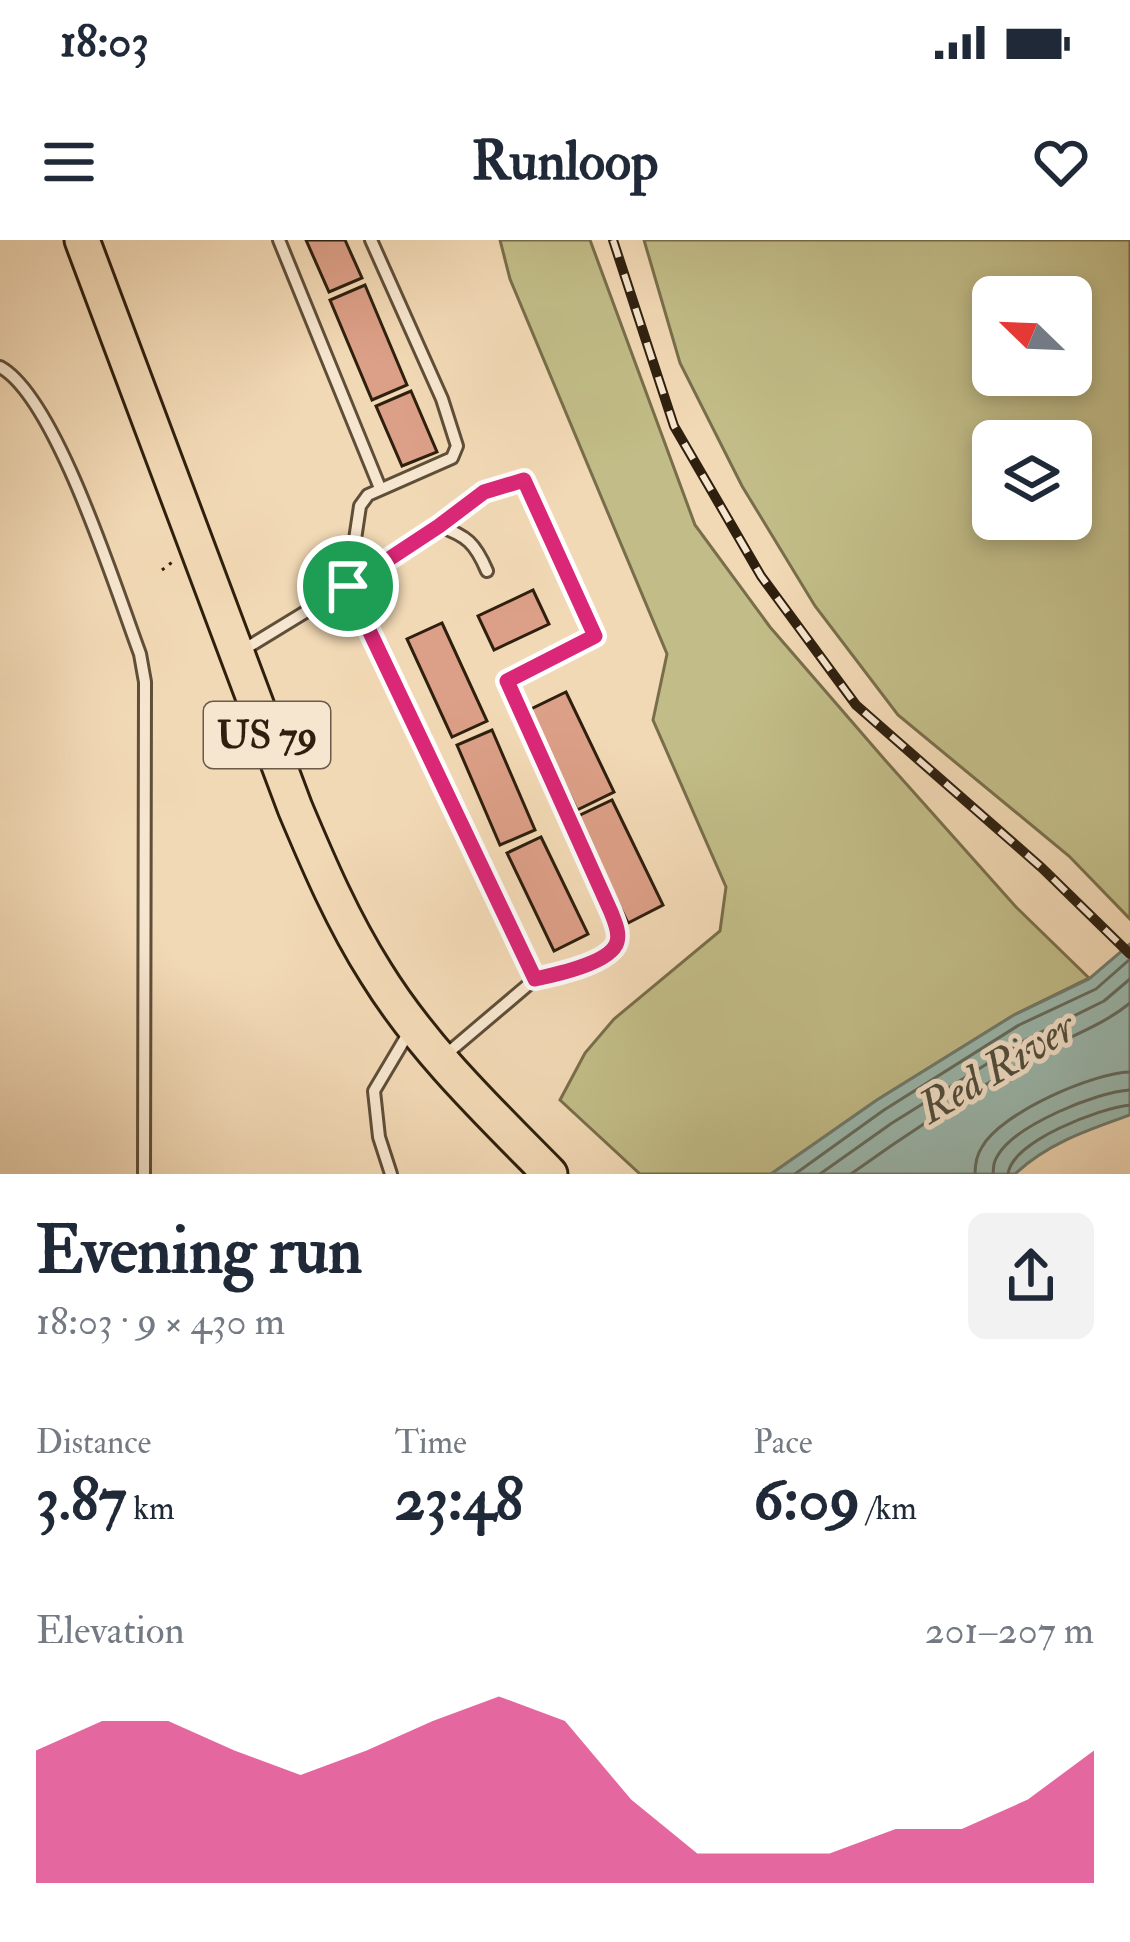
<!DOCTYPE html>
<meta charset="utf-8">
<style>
:root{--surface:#fff;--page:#f2f2f3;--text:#1f2937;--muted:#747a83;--accent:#db2777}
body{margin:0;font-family:"IM FELL Double Pica",serif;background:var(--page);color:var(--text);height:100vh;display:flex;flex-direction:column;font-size:45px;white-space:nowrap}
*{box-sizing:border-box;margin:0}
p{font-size:39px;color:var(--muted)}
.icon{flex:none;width:66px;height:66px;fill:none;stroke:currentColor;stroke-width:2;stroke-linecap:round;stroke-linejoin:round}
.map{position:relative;height:934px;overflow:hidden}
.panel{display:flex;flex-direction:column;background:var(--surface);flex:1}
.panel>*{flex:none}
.needle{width:78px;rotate:293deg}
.controls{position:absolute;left:972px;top:36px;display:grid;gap:24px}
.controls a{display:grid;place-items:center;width:120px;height:120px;border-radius:18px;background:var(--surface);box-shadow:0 6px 18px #0003;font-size:60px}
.pin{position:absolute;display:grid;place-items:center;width:102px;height:102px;color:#fff;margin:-51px;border:6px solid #fff;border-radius:50%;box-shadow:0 3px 12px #0007}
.round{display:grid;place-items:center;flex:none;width:126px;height:126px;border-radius:18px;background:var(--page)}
.head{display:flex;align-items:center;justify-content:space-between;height:204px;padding:0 36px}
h1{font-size:66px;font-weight:700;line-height:90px}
.metrics{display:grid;grid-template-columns:repeat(3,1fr);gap:18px;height:204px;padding:12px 36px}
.metrics div{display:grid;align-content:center}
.metrics b{font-size:60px;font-weight:700}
.metrics small{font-size:33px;font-weight:400}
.metrics p{font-size:33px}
.chart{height:336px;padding:24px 36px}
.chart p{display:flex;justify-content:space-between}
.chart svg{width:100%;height:216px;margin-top:12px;fill:var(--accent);opacity:.7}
.status{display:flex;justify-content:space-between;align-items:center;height:84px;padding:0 60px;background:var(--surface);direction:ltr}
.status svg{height:33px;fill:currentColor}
header{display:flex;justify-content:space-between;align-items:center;height:156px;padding:0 36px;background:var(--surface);font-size:54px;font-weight:700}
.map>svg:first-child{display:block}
.green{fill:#c2bd88;stroke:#786e4b;stroke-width:3;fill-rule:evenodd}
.water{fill:#9bbab0;stroke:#6f7c6f;stroke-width:3}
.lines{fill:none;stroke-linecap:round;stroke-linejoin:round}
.shore{stroke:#646c5f;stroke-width:3}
.building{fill:#dc9f87;stroke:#2e1f0e;stroke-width:3}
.service-casing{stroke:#5f4e38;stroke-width:16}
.trunk-casing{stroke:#2e1f0e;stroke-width:39}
.path{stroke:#2e1f0e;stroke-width:3;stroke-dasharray:3 6;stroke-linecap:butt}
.service{stroke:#f7e6cf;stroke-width:10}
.trunk{stroke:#f2d9b5;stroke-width:33}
.rail-casing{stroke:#2e1f0e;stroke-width:10}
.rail{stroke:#f7e6cf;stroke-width:6;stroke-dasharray:18;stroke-linecap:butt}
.route-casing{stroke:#fff;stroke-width:24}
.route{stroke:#db2777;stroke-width:15}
.labels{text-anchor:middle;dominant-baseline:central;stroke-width:10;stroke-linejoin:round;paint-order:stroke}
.shield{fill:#f7e6cf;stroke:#6a5b48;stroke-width:3}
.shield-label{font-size:39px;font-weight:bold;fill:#2e1f0e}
.water-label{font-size:45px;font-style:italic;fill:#4f4e3f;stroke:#f7e6cf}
</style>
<div class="status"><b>18:03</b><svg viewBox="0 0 49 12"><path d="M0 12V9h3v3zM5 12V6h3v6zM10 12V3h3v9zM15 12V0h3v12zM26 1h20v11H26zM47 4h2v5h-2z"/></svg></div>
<header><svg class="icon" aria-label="menu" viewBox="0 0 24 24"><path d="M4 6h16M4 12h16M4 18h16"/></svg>Runloop<svg class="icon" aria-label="heart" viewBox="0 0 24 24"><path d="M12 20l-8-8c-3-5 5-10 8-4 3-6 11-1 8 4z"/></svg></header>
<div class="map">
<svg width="1130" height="934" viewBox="0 0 1130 934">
<rect width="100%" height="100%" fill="#f2d9b5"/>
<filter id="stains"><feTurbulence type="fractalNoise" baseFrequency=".00167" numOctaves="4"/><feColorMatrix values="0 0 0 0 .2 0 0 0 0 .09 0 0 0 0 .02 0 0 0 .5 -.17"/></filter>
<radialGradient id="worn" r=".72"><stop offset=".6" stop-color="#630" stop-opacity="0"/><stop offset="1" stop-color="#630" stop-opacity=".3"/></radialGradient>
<g class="green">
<path d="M500,0H590L695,285L770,387L885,520L1016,667L1089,738L1014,775L877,860L771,934H640L560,860L585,813L614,779L720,691L726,647L653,480L667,414L510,39Z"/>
<path d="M644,0H1130V679L1069,616L898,475L815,366L742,246L680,123ZM993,57H1071V135H993ZM993,201H1071V279H993Z"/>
</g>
<path class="water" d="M1130,704V875C1088,890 1048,903 1015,934H771L877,860L1014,775L1089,739Z"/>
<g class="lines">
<g class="shore">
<path d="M795,934L884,870L1019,785L1096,749L1130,719"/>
<path d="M820,934L892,883L1027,799L1104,761L1130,739"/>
<path d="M851,934C909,892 970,853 1032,817C1064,798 1101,787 1130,763"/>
<path d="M975,934C975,924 976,916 982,907C1001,873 1092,833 1130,832"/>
<path d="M993,934C994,925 993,923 998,915C1016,885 1096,852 1130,850"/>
<path d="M1008,934C1012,901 1100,868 1130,865"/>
</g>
</g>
<g class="building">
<path d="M306,0H345L362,38L329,52Z"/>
<path d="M365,45L407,145L372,160L330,60Z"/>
<path d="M411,151L437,212L402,226L376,166Z"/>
<path d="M533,350L549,384L494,410L478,376Z"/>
<path d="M442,383L487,481L452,497L407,399Z"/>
<path d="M566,452L614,552L577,570L529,470Z"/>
<path d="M492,490L535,590L500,605L457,505Z"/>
<path d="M612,560L663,665L628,683L576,577Z"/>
<path d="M541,597L588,694L554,711L507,613Z"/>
</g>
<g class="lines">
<g class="service-casing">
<g id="service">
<path d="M279,0L380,248"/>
<path d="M371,0L442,159L457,206L452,218L368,255L360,266L348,346L535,739"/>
<path d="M0,127C56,157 116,350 140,414L145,442L144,934"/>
<path d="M439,286L485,252L524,240L595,396L507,441L611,672L617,689V702L612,710L565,733L535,739L443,817"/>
<path d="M240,412L348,346L439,286C467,296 475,303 487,331"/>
<path d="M391,934L379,897L374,851L409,792"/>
</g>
</g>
<g class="trunk-casing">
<path id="trunk" d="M82,0L295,568C319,625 343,681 376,733C423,809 488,871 550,934"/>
</g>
<path class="path" d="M162,330L175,320"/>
<use href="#service" class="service"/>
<use href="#trunk" class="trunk"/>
<g class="rail-casing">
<path id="rail" d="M613,0L674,186L761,336L856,465L1042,628L1130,714"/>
</g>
<use href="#rail" class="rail"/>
</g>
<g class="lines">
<g class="route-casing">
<path id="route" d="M524,240L595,396L507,441L611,672C614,680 620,692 617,702C611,723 554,735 535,739L348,346L439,286L484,252Z"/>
</g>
<use href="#route" class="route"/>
</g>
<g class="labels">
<rect class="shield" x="204" y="462" width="126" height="66" rx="9"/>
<g class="shield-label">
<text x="267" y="495">US 79</text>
</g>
<g class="water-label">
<text transform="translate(997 828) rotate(-31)">Red River</text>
</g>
</g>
<rect width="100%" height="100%" filter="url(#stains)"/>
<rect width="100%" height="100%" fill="url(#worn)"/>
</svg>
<div class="controls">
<a><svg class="needle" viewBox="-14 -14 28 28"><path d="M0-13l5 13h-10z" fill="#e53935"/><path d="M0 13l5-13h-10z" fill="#747a83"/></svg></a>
<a><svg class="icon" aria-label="layers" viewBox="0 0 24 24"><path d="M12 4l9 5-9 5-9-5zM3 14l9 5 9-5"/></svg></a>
</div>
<div class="pin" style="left:348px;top:346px;background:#1e9e55"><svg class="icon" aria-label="arrive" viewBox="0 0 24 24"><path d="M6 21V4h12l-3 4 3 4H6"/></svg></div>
</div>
<section class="panel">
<div class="head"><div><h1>Evening run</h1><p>18:03 · 9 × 430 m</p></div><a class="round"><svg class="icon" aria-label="share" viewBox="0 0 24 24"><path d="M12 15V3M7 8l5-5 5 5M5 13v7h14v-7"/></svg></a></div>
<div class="metrics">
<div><p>Distance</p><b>3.87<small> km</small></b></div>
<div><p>Time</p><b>23:48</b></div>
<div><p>Pace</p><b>6:09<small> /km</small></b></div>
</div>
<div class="chart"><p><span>Elevation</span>201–207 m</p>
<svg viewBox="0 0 160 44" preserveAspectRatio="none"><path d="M0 44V17L10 11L20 11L30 17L40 22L50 17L60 11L70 6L80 11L90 27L100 38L110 38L120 38L130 33L140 33L150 27L160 17V44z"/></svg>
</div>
</section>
